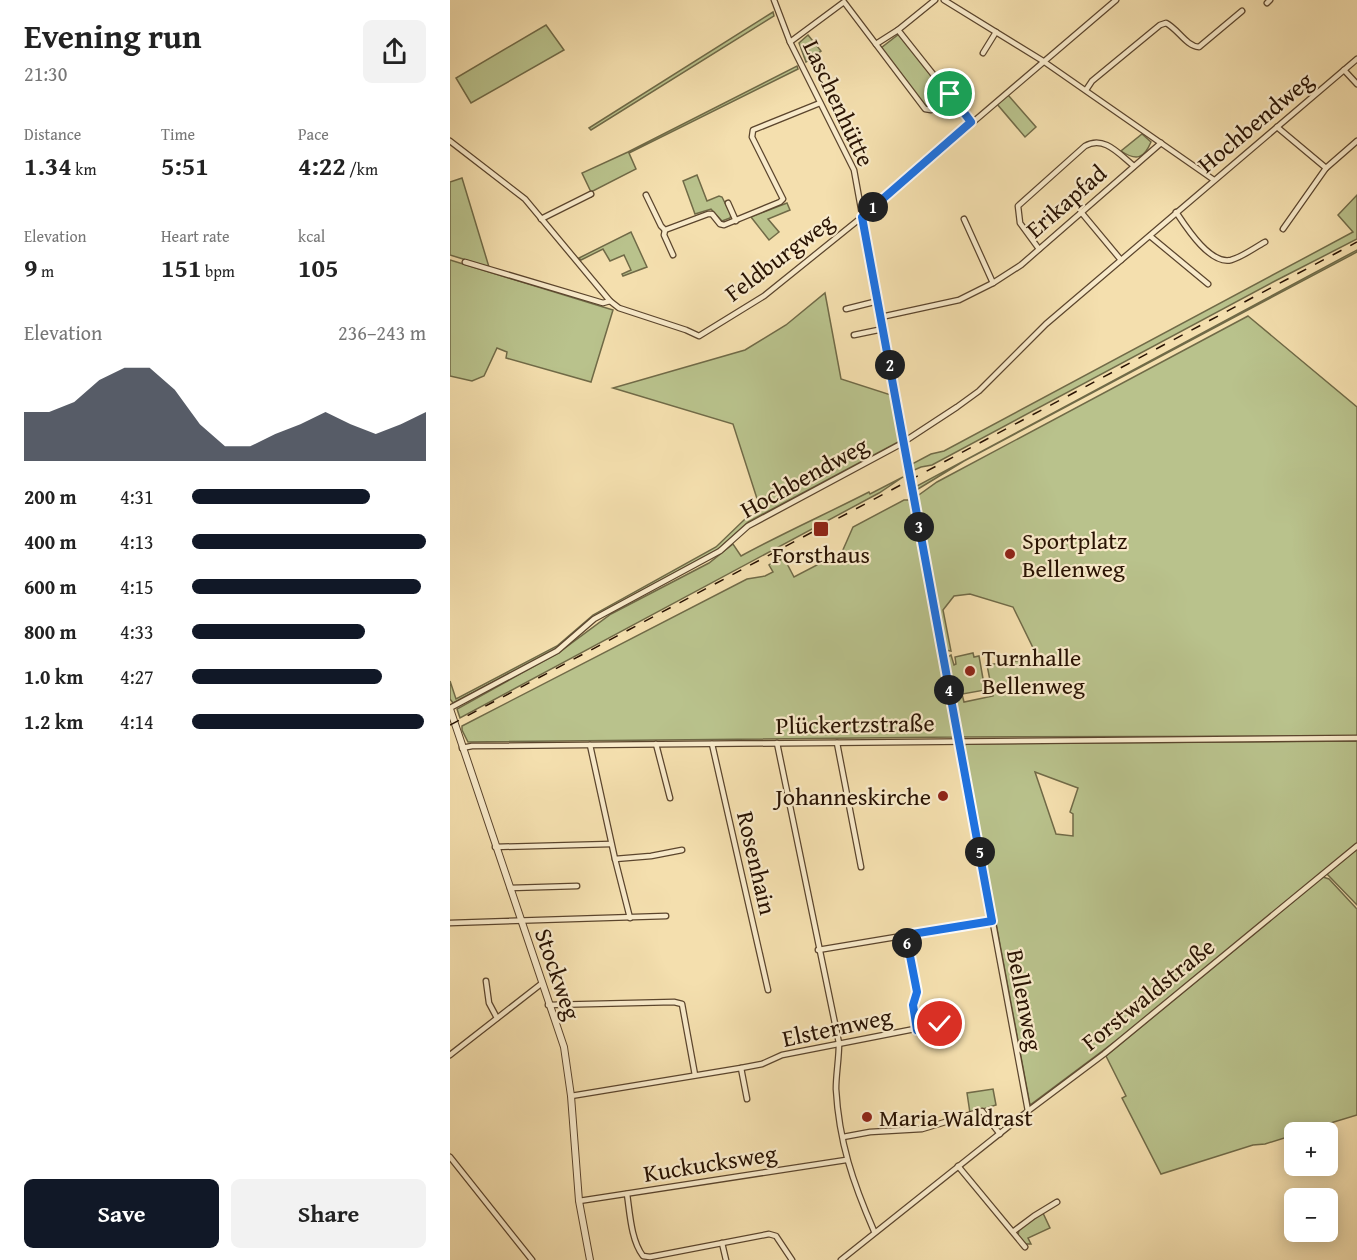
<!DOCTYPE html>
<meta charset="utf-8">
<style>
:root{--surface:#fff;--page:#f2f2f2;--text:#222;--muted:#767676;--accent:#111827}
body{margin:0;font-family:"Gentium Book Plus",serif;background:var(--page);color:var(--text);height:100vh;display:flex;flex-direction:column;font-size:22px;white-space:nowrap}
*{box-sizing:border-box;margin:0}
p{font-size:20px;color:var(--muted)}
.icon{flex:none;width:33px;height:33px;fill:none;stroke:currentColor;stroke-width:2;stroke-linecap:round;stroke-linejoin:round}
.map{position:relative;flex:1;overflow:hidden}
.sheet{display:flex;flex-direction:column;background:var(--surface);width:450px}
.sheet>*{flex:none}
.controls{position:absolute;left:834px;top:1122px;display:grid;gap:12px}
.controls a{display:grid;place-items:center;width:54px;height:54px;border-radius:9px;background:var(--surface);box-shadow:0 3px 15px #0003;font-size:30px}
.pin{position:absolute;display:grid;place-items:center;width:51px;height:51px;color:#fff;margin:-26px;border:3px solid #fff;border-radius:50%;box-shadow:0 2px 6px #0007}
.km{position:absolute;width:30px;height:30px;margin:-15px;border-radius:50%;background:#222;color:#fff;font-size:16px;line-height:30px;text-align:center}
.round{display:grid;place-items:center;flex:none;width:63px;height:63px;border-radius:9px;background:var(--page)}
.headline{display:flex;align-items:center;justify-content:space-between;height:102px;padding:0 24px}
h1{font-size:33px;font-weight:700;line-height:45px}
.stats{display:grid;grid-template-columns:repeat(3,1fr);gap:9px;height:102px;padding:6px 24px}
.stats div{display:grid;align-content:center}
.stats b{font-size:26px;font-weight:700}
.stats small{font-size:16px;font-weight:400}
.stats p{font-size:16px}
.chart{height:168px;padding:12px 24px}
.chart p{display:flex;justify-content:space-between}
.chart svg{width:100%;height:108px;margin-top:6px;fill:var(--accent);opacity:.7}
.button{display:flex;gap:12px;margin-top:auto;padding:12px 24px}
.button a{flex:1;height:69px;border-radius:9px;background:var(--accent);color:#fff;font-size:24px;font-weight:700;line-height:69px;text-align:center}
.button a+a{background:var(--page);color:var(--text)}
ul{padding:0 24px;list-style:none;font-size:20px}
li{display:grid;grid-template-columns:96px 72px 1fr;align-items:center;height:45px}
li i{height:15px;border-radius:8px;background:var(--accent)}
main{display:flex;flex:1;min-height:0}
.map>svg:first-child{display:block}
.green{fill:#b9c28c;stroke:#706a47;stroke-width:1.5;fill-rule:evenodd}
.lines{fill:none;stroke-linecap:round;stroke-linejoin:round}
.minor-casing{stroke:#5b452d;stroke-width:7}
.tertiary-casing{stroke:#5b452d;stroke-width:8}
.minor{stroke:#f8eaca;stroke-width:4.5}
.tertiary{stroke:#f8eaca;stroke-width:6}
.rail{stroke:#281202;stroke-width:1.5;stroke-dasharray:10 10;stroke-linecap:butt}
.route-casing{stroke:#fff;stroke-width:12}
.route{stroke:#1a73e8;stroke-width:8}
.poi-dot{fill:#8f2418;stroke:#f8eaca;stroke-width:2}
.labels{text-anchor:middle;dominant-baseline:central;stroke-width:4.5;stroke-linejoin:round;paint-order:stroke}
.street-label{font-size:24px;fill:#281202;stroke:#f8eaca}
.poi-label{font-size:24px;fill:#281202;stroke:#f8eaca;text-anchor:start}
</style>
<main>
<section class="sheet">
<div class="headline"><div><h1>Evening run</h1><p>21:30</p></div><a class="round"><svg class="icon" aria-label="share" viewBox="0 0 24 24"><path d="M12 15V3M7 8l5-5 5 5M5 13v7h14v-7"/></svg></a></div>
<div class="stats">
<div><p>Distance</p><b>1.34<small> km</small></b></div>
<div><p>Time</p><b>5:51</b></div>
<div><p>Pace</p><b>4:22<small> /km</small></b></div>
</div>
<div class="stats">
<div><p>Elevation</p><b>9<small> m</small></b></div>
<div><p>Heart rate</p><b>151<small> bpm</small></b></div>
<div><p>kcal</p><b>105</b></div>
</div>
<div class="chart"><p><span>Elevation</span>236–243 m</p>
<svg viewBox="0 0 160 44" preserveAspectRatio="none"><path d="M0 44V24L10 24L20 20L30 11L40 6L50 6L60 15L70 29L80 38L90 38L100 33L110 29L120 24L130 29L140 33L150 29L160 24V44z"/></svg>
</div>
<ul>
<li><b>200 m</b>4:31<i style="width:76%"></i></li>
<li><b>400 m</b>4:13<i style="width:100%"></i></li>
<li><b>600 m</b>4:15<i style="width:98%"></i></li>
<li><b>800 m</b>4:33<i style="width:74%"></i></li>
<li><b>1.0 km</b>4:27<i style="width:81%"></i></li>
<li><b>1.2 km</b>4:14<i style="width:99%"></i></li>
</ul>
<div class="button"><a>Save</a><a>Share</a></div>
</section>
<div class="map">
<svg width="907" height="1260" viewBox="0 0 907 1260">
<rect width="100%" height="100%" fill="#f4dfae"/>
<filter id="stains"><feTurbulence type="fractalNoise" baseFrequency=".00333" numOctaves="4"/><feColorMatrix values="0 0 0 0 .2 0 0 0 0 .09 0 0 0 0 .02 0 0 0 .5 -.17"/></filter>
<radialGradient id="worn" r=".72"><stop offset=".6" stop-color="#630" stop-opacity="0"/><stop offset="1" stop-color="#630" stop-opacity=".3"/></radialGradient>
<g class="green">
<path d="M323,12L324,16L141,130L139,128Z"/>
<path d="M96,25L114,50L21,103L6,78Z"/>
<path d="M449,34L495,91L476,107L431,48Z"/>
<path d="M358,35L371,51L356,62L349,43Z"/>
<path d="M347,66L348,69L179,153L186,169L141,192L132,173L178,152Z"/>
<path d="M558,95L586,127L575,137L547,104Z"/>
<path d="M692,134L701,142C694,159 686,161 671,151Z"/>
<path d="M247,175L257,201L269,196L272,197L281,215L280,218L272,221L261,209L245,214L233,181Z"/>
<path d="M12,178L39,267L0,255V182Z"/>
<path d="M907,195V239L825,281L482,465L471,467L462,471L460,465L481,454L494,451L903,232L888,215Z"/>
<path d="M337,203L340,210L318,219L329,232L319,240L301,217Z"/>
<path d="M181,232L197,267L173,276L172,274L181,270L174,255L160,261L153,249L131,260L129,258Z"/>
<path d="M907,250V252L514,461L468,489L465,487Z"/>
<path d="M0,260L163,310L141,382L56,358L57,352L47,348L34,376L22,381L0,376Z"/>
<path d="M375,293L391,379L441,395L450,441L298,522L267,550L143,617L107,648L3,703L0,699V681L6,699L107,646L143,615L266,547L295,519L311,511L283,424L163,388L295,350L336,325Z"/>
<path d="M798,316L907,407V736L512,737L497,658L501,655L504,665L506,664L505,657L523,653L524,657L529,656L535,690L512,694L514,702L543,696L537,665L588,658L563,607L520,594L504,596L493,610L501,651L495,650L466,497L487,482Z"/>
<path d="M453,477L429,493L10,718L7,709L108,653L161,614L259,563L283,544L291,556C333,533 376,514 419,492L420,494Z"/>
<path d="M454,500H461L505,737L18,742L12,730V726L297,579L315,576L323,572L319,565L323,562L324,563L334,558L344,577L392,552L403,527Z"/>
<path d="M907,741V843L675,1034L580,1105L513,746L517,744ZM585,772L628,788L620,812L623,814V836L606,834Z"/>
<path d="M907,849V905L877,874Z"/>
<path d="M873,877L879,879L907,909V1115L851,1132H844V1135L815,1144L803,1145L711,1174L672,1098L676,1096L656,1056Z"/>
<path d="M543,1089L546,1105L520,1113L517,1093Z"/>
<path d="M592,1211L600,1228L578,1238L581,1244H575L568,1236L569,1229Z"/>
</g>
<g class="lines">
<g class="minor-casing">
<g id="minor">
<path d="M324,0L340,42L404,170L459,473L578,1111"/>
<path d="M494,0L593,61L764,180"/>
<path d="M817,3L820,0"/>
<path d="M448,30L521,122"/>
<path d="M340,42L394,2L475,109L481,110L500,94"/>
<path d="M426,44L448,30L485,0"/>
<path d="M533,53L546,32"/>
<path d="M894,70L907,84"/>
<path d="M636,90L642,81L710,25L716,23C728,29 736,46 749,47L792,11"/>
<path d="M827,127L876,168L833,229"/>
<path d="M0,141L75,199L160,301L169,308L236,330L249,336L314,296L412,217L666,0"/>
<path d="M876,168L907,141"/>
<path d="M196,195L211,226L215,230L258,214H262L270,224L274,225L330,202L333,199L302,137L303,130L370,103"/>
<path d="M278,203L286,221"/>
<path d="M631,212L671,260"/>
<path d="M726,212C736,227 760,265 781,260C792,257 804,248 815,242"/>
<path d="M91,219L141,194"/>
<path d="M514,219L543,283"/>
<path d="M215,230L214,235L223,255"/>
<path d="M700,236L758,284"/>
<path d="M589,249L570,223L568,206L635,146C654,135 669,154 684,166"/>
<path d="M15,262L153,303L160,301"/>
<path d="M396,309L428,301"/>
<path d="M431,317L509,300L543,283L571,265L711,143"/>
<path d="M404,335L433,329"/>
<path d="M0,708L107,651L144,619L270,551L298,526L449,445L507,407L529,391L596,324L907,59"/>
<path d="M327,743L389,1043C389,1059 386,1074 386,1089C389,1142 403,1183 424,1231"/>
<path d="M387,743L411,867"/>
<path d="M206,744L220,798"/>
<path d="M262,744L318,990"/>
<path d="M140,745L165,859L180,918"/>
<path d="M12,748L22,746L907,738"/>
<path d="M45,847L161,844"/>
<path d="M165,859L201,856L232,850"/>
<path d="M60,888L127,886"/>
<path d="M0,923L216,916"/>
<path d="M456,935L467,992L463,1005L467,1030"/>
<path d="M368,950L542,921"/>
<path d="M36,981L39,1003L47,1018"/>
<path d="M98,1005L224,1002L232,1004L245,1075"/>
<path d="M0,1055L91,984"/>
<path d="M291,1068L297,1099"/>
<path d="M121,1096L291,1068L312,1064L332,1055L490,1024"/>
<path d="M393,1137L420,1132L472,1129L532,1111L550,1134"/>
<path d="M0,1157L82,1260"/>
<path d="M508,1166L575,1247"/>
<path d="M177,1194C180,1214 181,1240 193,1256L200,1257L319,1234L326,1236L342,1260"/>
<path d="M129,1201L396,1160"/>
<path d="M564,1231L584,1216L607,1202"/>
<path d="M272,1243L276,1260"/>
<path d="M391,1260L578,1111L654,1054L907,846"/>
</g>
</g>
<g class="tertiary-casing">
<path id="tertiary" d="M0,709L114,1047L121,1096L129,1201L140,1260"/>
</g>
<use href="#minor" class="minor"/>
<use href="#tertiary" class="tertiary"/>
<path class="rail" d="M0,725L907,242"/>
</g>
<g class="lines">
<g class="route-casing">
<path id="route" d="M490,1024L467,1030L463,1005L467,992L456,935L542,921L412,217L521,122L500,94"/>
</g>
<use href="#route" class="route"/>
</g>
<g class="poi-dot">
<rect x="363" y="521" width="16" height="16" rx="3"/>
<circle cx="560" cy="554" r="6"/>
<circle cx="520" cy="671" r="6"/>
<circle cx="493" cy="796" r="6"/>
<circle cx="417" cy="1117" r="6"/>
</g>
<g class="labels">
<g class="street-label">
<text transform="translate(389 103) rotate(65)">Laschenhütte</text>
<text transform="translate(805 122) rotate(-40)">Hochbendweg</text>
<text transform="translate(616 201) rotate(-41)">Erikapfad</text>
<text transform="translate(329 257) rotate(-37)">Feldburgweg</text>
<text transform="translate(354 477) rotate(-29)">Hochbendweg</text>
<text transform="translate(405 724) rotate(-1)">Plückertzstraße</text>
<text transform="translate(307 863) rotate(77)">Rosenhain</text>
<text transform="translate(108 974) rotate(71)">Stockweg</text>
<text transform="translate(698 994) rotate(-39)">Forstwaldstraße</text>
<text transform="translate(575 1000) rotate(79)">Bellenweg</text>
<text transform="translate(387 1027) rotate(-12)">Elsternweg</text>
<text transform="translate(260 1163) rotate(-9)">Kuckucksweg</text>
</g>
<g class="poi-label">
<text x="572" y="540">Sportplatz<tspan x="572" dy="28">Bellenweg</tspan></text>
<text x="371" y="554" text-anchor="middle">Forsthaus</text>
<text x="532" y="657">Turnhalle<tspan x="532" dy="28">Bellenweg</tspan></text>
<text x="481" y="796" text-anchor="end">Johanneskirche</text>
<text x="429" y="1117">Maria Waldrast</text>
</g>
</g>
<rect width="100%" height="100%" filter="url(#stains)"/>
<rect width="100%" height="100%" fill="url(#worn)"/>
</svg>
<div class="controls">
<a>+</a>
<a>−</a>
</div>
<div class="pin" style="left:500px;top:94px;background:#1e9e55"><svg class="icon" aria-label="arrive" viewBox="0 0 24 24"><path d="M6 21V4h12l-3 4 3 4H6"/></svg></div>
<div class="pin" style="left:490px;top:1024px;background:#d93025"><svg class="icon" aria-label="check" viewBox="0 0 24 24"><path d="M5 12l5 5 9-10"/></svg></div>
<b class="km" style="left:423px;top:207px">1</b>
<b class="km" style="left:440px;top:365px">2</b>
<b class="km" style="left:469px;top:527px">3</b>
<b class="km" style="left:499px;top:690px">4</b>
<b class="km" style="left:530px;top:852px">5</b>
<b class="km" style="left:457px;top:943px">6</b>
</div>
</main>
